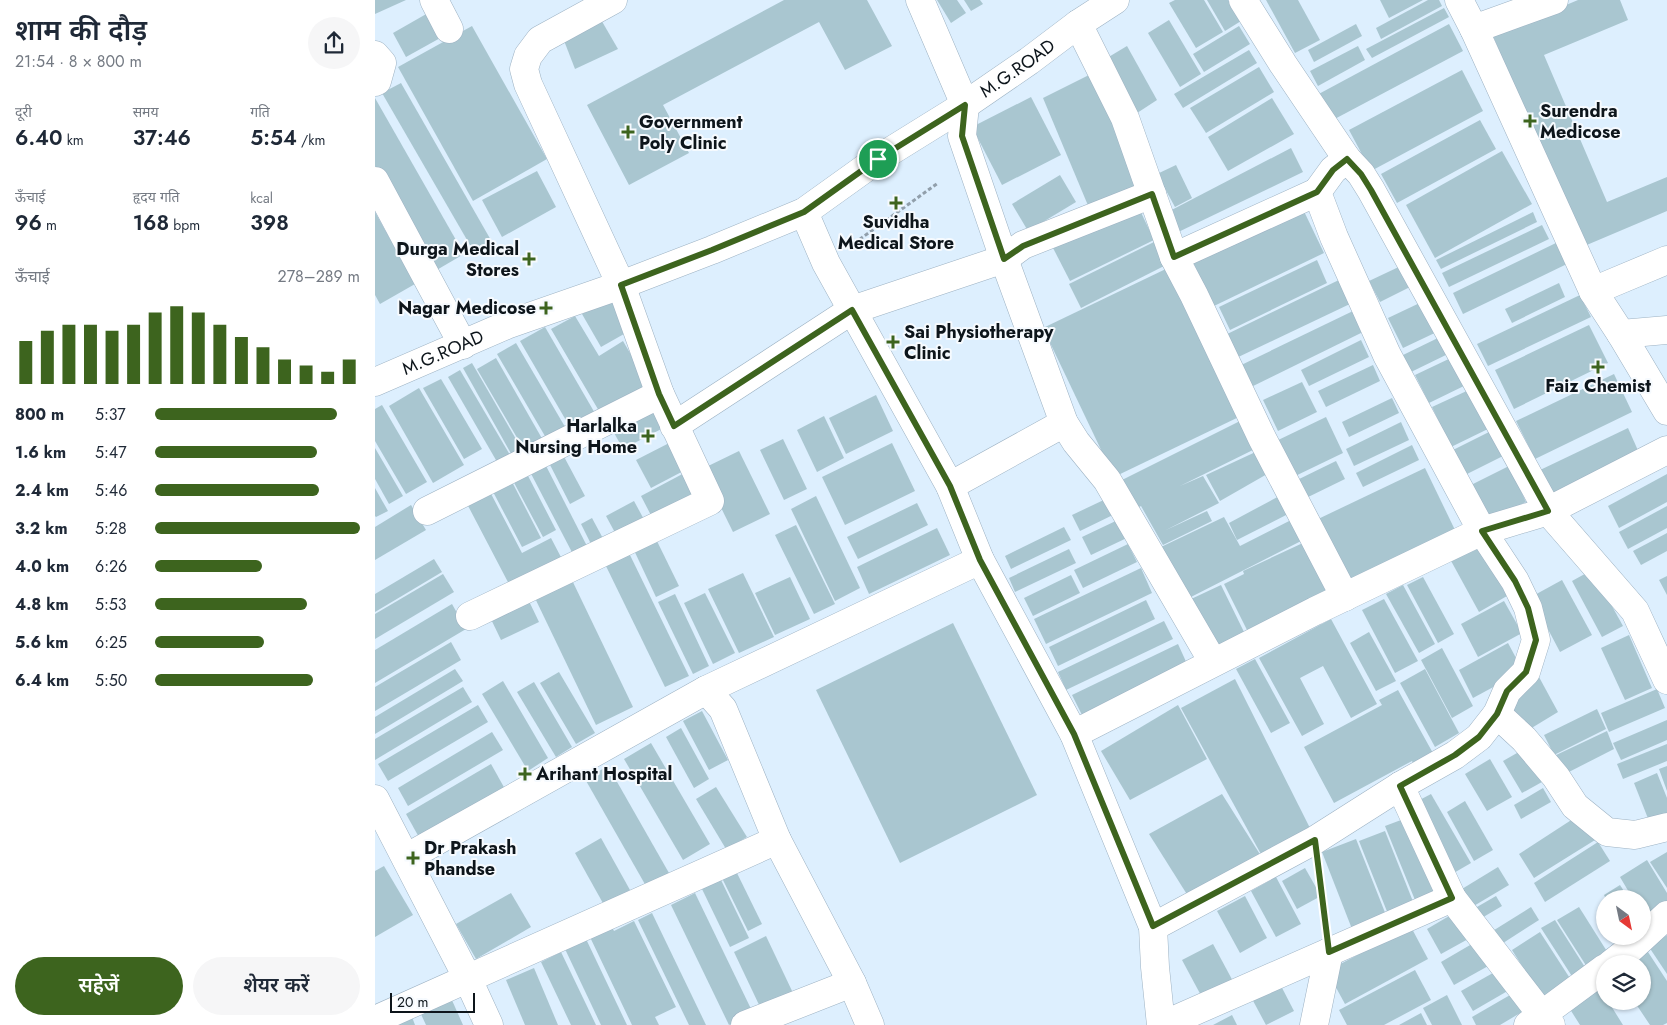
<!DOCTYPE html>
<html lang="hi">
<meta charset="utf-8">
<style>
:root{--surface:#fff;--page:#f6f6f7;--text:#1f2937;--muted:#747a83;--accent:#3d641e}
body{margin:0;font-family:Jost,"Noto Sans Devanagari",sans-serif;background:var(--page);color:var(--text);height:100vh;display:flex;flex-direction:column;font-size:19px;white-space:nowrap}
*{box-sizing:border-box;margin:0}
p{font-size:16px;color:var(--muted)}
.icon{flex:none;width:28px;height:28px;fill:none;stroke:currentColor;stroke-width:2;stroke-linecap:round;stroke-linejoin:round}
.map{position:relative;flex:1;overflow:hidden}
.drawer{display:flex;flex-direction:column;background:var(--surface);width:375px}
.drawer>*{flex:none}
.needle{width:32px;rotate:147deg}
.tools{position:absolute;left:1221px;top:890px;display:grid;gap:10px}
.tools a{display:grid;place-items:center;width:55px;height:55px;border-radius:50%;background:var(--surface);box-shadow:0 1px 4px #0004;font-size:25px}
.scale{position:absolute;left:15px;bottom:12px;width:85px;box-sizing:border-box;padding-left:5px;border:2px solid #0d151b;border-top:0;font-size:14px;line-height:18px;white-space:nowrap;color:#0d151b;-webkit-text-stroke:4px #f6fafe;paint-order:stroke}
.pin{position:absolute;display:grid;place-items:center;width:42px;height:42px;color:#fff;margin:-21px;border:2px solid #fff;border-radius:50%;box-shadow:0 1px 5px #0007}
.round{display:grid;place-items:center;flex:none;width:52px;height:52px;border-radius:26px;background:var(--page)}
.summary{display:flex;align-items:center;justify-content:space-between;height:85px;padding:0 15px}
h1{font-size:28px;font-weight:600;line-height:38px}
.figures{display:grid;grid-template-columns:repeat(3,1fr);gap:8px;height:85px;padding:5px 15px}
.figures div{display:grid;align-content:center}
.figures b{font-size:21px;font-weight:600}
.figures small{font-size:14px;font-weight:400}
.figures p{font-size:14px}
.chart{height:140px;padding:10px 15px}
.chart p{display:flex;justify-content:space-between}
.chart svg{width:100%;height:90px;margin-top:5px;stroke:var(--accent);stroke-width:6}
.cta{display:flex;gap:10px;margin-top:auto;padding:10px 15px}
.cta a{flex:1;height:58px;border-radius:30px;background:var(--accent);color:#fff;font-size:20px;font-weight:600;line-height:58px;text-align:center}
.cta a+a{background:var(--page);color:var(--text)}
ul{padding:0 15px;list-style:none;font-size:16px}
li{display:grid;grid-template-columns:80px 60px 1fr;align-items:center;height:38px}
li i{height:12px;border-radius:6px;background:var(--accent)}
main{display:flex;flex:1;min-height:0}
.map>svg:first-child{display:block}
.building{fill:#a9c6d0}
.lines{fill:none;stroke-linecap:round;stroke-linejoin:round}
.street-casing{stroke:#9db2c3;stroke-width:29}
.secondary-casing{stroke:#9db2c3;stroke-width:29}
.path{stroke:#919fab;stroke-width:3;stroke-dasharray:4 2.5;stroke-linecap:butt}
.street{stroke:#fff;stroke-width:28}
.secondary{stroke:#fff;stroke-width:28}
.route-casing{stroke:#fff;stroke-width:10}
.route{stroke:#3d641e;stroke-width:6}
.poi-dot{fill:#3d641e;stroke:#f6fafe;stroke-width:2}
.labels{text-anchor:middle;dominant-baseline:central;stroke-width:4;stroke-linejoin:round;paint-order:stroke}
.street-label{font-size:18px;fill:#0d151b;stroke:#f6fafe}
.poi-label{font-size:18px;font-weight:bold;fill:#0d151b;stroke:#f6fafe;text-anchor:start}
</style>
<main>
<section class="drawer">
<div class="summary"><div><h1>शाम की दौड़</h1><p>21:54 · 8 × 800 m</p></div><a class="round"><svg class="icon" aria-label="share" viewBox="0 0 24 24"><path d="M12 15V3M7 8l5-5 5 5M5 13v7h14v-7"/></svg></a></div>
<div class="figures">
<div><p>दूरी</p><b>6.40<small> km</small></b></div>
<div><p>समय</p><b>37:46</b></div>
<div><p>गति</p><b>5:54<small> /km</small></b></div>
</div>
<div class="figures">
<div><p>ऊँचाई</p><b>96<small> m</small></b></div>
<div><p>हृदय गति</p><b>168<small> bpm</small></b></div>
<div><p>kcal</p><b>398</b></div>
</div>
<div class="chart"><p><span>ऊँचाई</span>278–289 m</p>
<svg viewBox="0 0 160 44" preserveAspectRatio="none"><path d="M5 44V23M15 44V18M25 44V15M35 44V15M45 44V18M55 44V15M65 44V9M75 44V6M85 44V9M95 44V15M105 44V21M115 44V26M125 44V32M135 44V35M145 44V38M155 44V32"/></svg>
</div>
<ul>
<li><b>800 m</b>5:37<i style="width:89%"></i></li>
<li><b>1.6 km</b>5:47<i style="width:79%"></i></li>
<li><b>2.4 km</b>5:46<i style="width:80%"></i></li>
<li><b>3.2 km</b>5:28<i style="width:100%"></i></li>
<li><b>4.0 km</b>6:26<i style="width:52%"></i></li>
<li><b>4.8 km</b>5:53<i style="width:74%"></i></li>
<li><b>5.6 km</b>6:25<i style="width:53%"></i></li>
<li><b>6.4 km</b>5:50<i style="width:77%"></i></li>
</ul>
<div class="cta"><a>सहेजें</a><a>शेयर करें</a></div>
</section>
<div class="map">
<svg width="1292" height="1025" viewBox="0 0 1292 1025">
<rect width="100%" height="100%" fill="#ddeffe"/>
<g class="building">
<path d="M0,0H31L0,14Z"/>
<path d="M409,0H492L517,46L470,70L444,22L288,105L314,153L254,185L212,105Z"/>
<path d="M562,0H582L591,13L576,23Z"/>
<path d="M589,0H605L608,4L596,11Z"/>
<path d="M800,0H829L848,32L821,48L794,3Z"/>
<path d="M832,0H853L866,21L850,31Z"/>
<path d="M891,0H923L945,40L920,53Z"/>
<path d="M1005,0H1048L1014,18Z"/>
<path d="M1053,0H1064L1067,6L1006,39L1001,28Z"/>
<path d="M1203,0H1245L1253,20L1169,55L1232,202L1292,177V211L1207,247L1118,36Z"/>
<path d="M1069,8L1074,17L997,58L991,49Z"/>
<path d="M53,13L67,37L31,57L18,33Z"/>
<path d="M225,18L243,49L200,69L188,38Z"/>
<path d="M794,20L826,74L805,87L773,33Z"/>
<path d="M981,24L987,36L939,62L933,50Z"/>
<path d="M1074,24L1088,51L954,122L940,96Z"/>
<path d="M97,26L172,159L98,201L23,67Z"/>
<path d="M864,26L875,44L829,72L818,54Z"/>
<path d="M752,46L782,100L756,117L727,61Z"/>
<path d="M983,46L990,60L943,86L935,71Z"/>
<path d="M874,50L882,63L808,108L799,94Z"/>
<path d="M884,67L899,92L831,133L815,108Z"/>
<path d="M1087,70L1108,111L996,171L974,130Z"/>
<path d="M720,72L770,194L717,215L668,98Z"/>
<path d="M26,83L117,242L99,252L7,93Z"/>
<path d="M656,97L686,155L627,185L597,127Z"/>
<path d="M0,98L89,254L60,271L0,166Z"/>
<path d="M897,98L919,134L853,171L833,137Z"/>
<path d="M1105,120L1121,149L1022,203L1006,174Z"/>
<path d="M916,148L928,172L795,236L787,215Z"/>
<path d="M1127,151L1157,204L1060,258L1031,205Z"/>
<path d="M801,165L817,198L800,207L782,174Z"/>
<path d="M162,171L181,207L127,237L107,200Z"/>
<path d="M685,175L701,202L653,231L637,204Z"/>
<path d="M925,203L949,253L839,306L815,256Z"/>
<path d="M763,206L779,240L695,281L677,246Z"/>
<path d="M0,212L40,284L5,304L0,295Z"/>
<path d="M1158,212L1162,222L1066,269L1061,260Z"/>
<path d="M1167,225L1174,239L1074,287L1067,273Z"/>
<path d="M781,241L793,264L706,308L694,284Z"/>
<path d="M1183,242L1194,263L1088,314L1078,293Z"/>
<path d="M942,260L952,283L855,330L844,307Z"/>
<path d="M1030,264L1039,285L1005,302L994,281Z"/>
<path d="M797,266L868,415L739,477L668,328Z"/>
<path d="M966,279L977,303L857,360L846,337Z"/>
<path d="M1184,283L1190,297L1137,323L1130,309Z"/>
<path d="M1205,295L1216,317L1113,366L1102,344Z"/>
<path d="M238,297L256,330L226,347L207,314Z"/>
<path d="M1051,300L1066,330L1028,348L1013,318Z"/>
<path d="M978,311L988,332L870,390L860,368Z"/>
<path d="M200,316L224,356L248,341L273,384L224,411L176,329Z"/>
<path d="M1214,325L1233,363L1139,409L1120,370Z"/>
<path d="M170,327L221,415L196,429L145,341Z"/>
<path d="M1067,336L1075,353L1036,372L1028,355Z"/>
<path d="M986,340L994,357L934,386L926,370Z"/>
<path d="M141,343L193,432L174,443L122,354Z"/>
<path d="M1080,356L1093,384L1054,403L1040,375Z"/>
<path d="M121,358L169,442L151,453L102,369Z"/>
<path d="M97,363L149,453L139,459L88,368Z"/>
<path d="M998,365L1005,381L951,407L943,391Z"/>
<path d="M85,370L138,460L125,467L73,377Z"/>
<path d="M1239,374L1257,412L1160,459L1141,421Z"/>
<path d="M66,379L107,449L89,459L48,388Z"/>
<path d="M927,382L942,412L903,431L888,400Z"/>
<path d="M44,388L89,465L58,483L14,406Z"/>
<path d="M1096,389L1115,428L1076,447L1057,407Z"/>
<path d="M501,395L518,431L471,454L454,418Z"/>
<path d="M1017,398L1024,413L974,437L967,422Z"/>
<path d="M7,405L52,482L31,494L0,441V409Z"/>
<path d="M282,408L292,426L248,449L238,431Z"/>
<path d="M449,416L469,458L442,472L422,430Z"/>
<path d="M951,417L968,453L914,479L897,443Z"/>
<path d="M869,419L884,447L805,486L828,476L844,503L791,530L832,511L837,521L788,545L766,506L759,510L745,481Z"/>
<path d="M1026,422L1034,440L979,466L971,449Z"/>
<path d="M1253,428L1265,455L1176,498L1163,471Z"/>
<path d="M1116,431L1128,456L1084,478L1072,453Z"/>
<path d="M302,439L316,467L276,488L261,460Z"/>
<path d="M408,439L432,489L409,500L385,450Z"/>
<path d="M517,443L540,491L470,525L447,477Z"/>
<path d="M1037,445L1044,460L988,487L981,473Z"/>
<path d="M0,448L28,496L14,504L0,479Z"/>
<path d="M887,449L899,470L845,501L831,475Z"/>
<path d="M186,451L210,496L195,504L172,459Z"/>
<path d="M364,451L395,514L358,532L327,469Z"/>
<path d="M167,458L214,550L200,558L152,466Z"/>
<path d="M961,461L970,479L927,500L918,482Z"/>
<path d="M1134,466L1151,502L1113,520L1096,485Z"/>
<path d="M1050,468L1080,530L971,582L941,520Z"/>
<path d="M150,470L181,530L168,537L136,477Z"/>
<path d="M315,470L329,496L279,521L266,496Z"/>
<path d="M1292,474V502L1244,528L1233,506Z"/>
<path d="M134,476L166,538L147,547L115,486Z"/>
<path d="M0,488L13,511L1,517L0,516Z"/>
<path d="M113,488L147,553L176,538L188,561L136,588L90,500Z"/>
<path d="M908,494L917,512L862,540L854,523Z"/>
<path d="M441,496L485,588L460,601L416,509Z"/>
<path d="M735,497L742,513L705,531L697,515Z"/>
<path d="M259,501L272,525L244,540L231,516Z"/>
<path d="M542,503L553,525L483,559L472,537Z"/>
<path d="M36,505L51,530L0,560V527Z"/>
<path d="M1292,506V528L1253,549L1244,532Z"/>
<path d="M849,517L865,546L920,518L930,539L814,598L786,547Z"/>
<path d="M217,518L231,544L219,550L206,524Z"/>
<path d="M747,518L756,536L716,555L707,537Z"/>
<path d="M421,525L460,604L439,614L400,535Z"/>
<path d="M689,527L696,540L636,569L630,556Z"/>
<path d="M562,528L575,555L494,594L482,567Z"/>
<path d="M1292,533V551L1266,565L1258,551Z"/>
<path d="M279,535L304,586L281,597L257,546Z"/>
<path d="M930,542L957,595L874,634L849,584L869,574L868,571Z"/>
<path d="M1104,543L1132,596L1104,612L1075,559Z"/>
<path d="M753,544L762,562L708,588L699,570Z"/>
<path d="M694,549L701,563L640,592L634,578Z"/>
<path d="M253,551L314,676L290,687L229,562Z"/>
<path d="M59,559L67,572L0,612V594Z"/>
<path d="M766,568L777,593L671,644L659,619Z"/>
<path d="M1217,570L1248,626L1227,637L1197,581Z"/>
<path d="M368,573L399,637L364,653L333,589Z"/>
<path d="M68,574L79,592L0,639V614Z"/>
<path d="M696,575L705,593L658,616L649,598Z"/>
<path d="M195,576L258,707L221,725L158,594Z"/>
<path d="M1292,576V595L1284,580Z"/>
<path d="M415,577L435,619L400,635L380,593Z"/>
<path d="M1048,577L1079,634L1063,643L1032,585Z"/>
<path d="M1187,580L1217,635L1185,652L1156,597Z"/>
<path d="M846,585L870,634L838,650L814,600Z"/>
<path d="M1028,585L1060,644L1044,653L1011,594Z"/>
<path d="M330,593L360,653L338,664L309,603Z"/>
<path d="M300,594L334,666L318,674L283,602Z"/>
<path d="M152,597L164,622L126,640L114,615Z"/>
<path d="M1009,599L1043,661L1020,673L987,610Z"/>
<path d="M771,600L780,619L683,666L674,647Z"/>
<path d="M1129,601L1147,633L1103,657L1086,624Z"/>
<path d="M77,604L91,629L0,683V650Z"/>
<path d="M956,619L1002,704L976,718L948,666L925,678L949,724L927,736L884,658Z"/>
<path d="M789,621L798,639L691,690L683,672Z"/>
<path d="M578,623L662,795L525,863L441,690Z"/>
<path d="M994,632L1021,681L1001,691L975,643Z"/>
<path d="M1254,635L1277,688L1250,700L1226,648Z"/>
<path d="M76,642L86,660L0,711V687Z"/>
<path d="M1133,643L1148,671L1098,698L1084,670Z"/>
<path d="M803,644L813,666L708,717L697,695Z"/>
<path d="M1067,648L1098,706L1077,718L1046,660Z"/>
<path d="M880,659L915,723L896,733L861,669Z"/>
<path d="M80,669L88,681L0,734V717Z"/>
<path d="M1050,669L1084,733L1060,747L1025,683Z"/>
<path d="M184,672L220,733L201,744L165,683Z"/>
<path d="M1164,677L1183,712L1150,732L1132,699Z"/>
<path d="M860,679L937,832L887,856L806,708Z"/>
<path d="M128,681L173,758L153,771L107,694Z"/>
<path d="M159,682L197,747L181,757L142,692Z"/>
<path d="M88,687L97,702L0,760V739Z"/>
<path d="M1282,689L1290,708L1234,732L1226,713Z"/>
<path d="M1023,690L1059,755L1039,765L1037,761L959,803L929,747L1007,705L1004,700Z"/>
<path d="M103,705L113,722L13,781L3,764Z"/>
<path d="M803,705L832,759L755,800L726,751Z"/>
<path d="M1222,709L1231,729L1179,755L1169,735Z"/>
<path d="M327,711L353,760L334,770L308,721Z"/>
<path d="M1292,720V740L1246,760L1238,743Z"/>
<path d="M306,728L334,779L319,788L291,737Z"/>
<path d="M1232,731L1239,749L1188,775L1179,756Z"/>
<path d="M117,732L128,750L33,806L23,788Z"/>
<path d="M276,743L335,844L308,860L249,759Z"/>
<path d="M1292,744V761L1248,779L1242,764Z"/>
<path d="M1149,749L1167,782L1147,793L1128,761Z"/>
<path d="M1115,759L1137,797L1112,811L1090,774Z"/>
<path d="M116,764L130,789L45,839L31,814Z"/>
<path d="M233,766L294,873L271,886L210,779Z"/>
<path d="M1292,766V791L1284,769Z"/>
<path d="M1282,773L1292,798V820L1276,826L1259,783Z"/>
<path d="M341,787L372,837L351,849L321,799Z"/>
<path d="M1168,788L1176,802L1146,819L1139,805Z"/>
<path d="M847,794L886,856L813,896L774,834Z"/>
<path d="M1056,794L1096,863L1077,874L1037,804Z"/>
<path d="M1090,801L1118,850L1099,861L1072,812Z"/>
<path d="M1204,815L1220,840L1159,878L1144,854Z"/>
<path d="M1034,817L1065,896L1042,905L1010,826Z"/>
<path d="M1010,831L1039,904L1013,914L984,841Z"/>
<path d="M226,838L255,890L229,905L200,853Z"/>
<path d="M981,839L1011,915L977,929L947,852Z"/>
<path d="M1223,842L1235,861L1170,902L1159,883Z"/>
<path d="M1292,852V888L1275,862Z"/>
<path d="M1272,860L1292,893V904L1270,918L1268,914V899H1258L1245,877Z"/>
<path d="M9,866L38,915L0,937V871Z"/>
<path d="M1123,867L1134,885L1092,910L1082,892Z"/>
<path d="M930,868L946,896L922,909L907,881Z"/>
<path d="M360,869L387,924L373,931L346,876Z"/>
<path d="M901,877L926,924L901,937L876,891Z"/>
<path d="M346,880L374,938L355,947L327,889Z"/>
<path d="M1245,885L1254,899H1231L1229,895Z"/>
<path d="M136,893L156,927L101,959L81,924Z"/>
<path d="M320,893L378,1013L354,1025L296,905Z"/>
<path d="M870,896L892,938L865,953L842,911Z"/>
<path d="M1121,896L1127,906L1100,922L1095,911Z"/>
<path d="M1156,907L1164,920L1125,945L1116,932Z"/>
<path d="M1204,907L1233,953L1212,967L1182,920Z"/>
<path d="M1081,912L1095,938L1066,954L1052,929Z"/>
<path d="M277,913L331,1025H314L263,920Z"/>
<path d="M1180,920L1213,972L1200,981L1166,928Z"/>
<path d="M259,921L301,1007L280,1017L284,1025H257L214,935L236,925L239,931Z"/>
<path d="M1036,927L1053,959L970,1004L952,971Z"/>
<path d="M1165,932L1198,983L1169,1001L1137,950Z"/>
<path d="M1292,935V974L1274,947Z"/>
<path d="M391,936L418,993L386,1009L359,952Z"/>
<path d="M211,939L252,1025H226L190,949Z"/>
<path d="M1102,941L1115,965L1079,985L1066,962Z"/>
<path d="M838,944L860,985L829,1001L807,960Z"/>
<path d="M1271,949L1292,981V1023L1288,1025H1275L1259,1001H1268V964H1248Z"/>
<path d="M186,952L221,1025H196L166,962Z"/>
<path d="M159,968L183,1025H150L131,980Z"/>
<path d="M1125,969L1136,989L1098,1011L1086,991Z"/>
<path d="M1040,970L1056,1000L1009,1025H972L964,1010Z"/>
<path d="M904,982L919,1011L891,1025L876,997Z"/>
<path d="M1223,986L1230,997V1001H1233L1248,1025H1205L1193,1006Z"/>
<path d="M1142,991L1152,1009L1125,1025H1101L1097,1017Z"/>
<path d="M1072,995L1087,1025H1057L1048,1008Z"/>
<path d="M76,998L88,1025H51L45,1012Z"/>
<path d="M1046,1013L1052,1025H1024Z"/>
<path d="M857,1015L862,1025H838Z"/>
<path d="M37,1017L40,1025H19Z"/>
</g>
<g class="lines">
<g class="street-casing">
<g id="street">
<path d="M59,0L74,29"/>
<path d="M545,0L590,105L587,136L629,259L689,423L701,442L732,480L838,662"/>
<path d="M868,0L908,64L972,159L986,174L996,190L1173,511L1260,611L1292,680"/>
<path d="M703,24L750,118L799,257L819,295L887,438L970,597"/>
<path d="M1099,29L1179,0"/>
<path d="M0,55L7,63L2,81L0,82"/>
<path d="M0,181L88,345"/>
<path d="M429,212L451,263L575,486L605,560L699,734L778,927L780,967L786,1025"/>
<path d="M799,257L942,192"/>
<path d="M1218,291L1292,260"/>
<path d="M1246,334L1292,330"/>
<path d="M299,426L477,310L629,259L648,245L777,194"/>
<path d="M575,486L689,423"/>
<path d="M52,511L285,394"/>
<path d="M95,616L335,501L285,394L246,285L153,84L149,69L153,56L165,40L238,0"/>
<path d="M331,690L348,709L402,840L477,983L495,1025"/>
<path d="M1122,714L1149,739L1181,777L1200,806L1232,832L1260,835L1292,827"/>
<path d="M699,734L940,611L1107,531L1173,511L1292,450"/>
<path d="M1025,786L1077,898L1167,1015L1176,1025"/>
<path d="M0,799L92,977L114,1025"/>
<path d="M31,858L331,690L605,560"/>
<path d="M778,927L940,840L1025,786L1080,755L1104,737L1122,714L1132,691L1151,672L1161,640L1153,608L1140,581L1107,531L1012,355L959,237L942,192L958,170L972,159"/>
<path d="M1236,964L1254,950L1292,915"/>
<path d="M0,1020L402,840"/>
<path d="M370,1025L477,983"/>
<path d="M788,1025L1077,898"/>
<path d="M939,1025L954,952"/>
<path d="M1153,1025L1230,968"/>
</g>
</g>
<g class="secondary-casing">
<g id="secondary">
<path d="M1084,0L1099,29L1218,291L1246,334L1292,411"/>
<path id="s1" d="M0,382L134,324L246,285L337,250L429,212L503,159L590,105L654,61L703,24L740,0"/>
</g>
</g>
<g class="path">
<path d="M474,247L563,183"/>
<path d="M944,868L951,924"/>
</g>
<use href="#street" class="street"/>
<use href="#secondary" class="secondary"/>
</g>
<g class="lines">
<g class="route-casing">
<path id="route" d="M590,105L587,136L629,259L648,246L777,194L799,257L942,192L958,170L972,159L986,174L996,190L1173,511L1107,531L1140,581L1153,608L1161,640L1151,672L1132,691L1122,714L1104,737L1080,755L1025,786L1077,898L954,952L940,840L778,926L699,734L605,560L575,486L477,310L299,426L284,394L246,285L337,250L429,212L503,159Z"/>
</g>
<use href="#route" class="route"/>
</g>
<g class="poi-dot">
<path d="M1152.5 113.5h5v5h5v5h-5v5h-5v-5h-5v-5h5z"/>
<path d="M250.5 124.5h5v5h5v5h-5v5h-5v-5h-5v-5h5z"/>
<path d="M518.5 195.5h5v5h5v5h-5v5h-5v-5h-5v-5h5z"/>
<path d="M151.5 251.5h5v5h5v5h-5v5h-5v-5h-5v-5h5z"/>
<path d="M168.5 300.5h5v5h5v5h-5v5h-5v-5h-5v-5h5z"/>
<path d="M515.5 334.5h5v5h5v5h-5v5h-5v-5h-5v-5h5z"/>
<path d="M1220.5 359.5h5v5h5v5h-5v5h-5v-5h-5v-5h5z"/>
<path d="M270.5 428.5h5v5h5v5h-5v5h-5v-5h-5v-5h5z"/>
<path d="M147.5 766.5h5v5h5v5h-5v5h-5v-5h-5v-5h5z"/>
<path d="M35.5 850.5h5v5h5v5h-5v5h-5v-5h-5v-5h5z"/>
</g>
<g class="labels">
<g class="street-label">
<text stroke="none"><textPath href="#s1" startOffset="719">M.G.ROAD</textPath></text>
<text stroke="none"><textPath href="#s1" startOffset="74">M.G.ROAD</textPath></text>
</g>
<g class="poi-label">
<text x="1165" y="111">Surendra<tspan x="1165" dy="21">Medicose</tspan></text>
<text x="264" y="122">Government<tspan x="264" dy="21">Poly Clinic</tspan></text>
<text x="521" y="222" text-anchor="middle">Suvidha<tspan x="521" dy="21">Medical Store</tspan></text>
<text x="144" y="249" text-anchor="end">Durga Medical<tspan x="144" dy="21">Stores</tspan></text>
<text x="161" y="308" text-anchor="end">Nagar Medicose</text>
<text x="529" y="332">Sai Physiotherapy<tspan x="529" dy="21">Clinic</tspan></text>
<text x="1223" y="386" text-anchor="middle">Faiz Chemist</text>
<text x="262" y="426" text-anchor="end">Harlalka<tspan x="262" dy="21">Nursing Home</tspan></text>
<text x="161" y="774">Arihant Hospital</text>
<text x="49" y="848">Dr Prakash<tspan x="49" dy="21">Phandse</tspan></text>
</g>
</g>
</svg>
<div class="tools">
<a><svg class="needle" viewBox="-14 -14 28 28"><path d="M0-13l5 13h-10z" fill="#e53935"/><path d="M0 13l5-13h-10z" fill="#747a83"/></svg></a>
<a><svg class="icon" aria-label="layers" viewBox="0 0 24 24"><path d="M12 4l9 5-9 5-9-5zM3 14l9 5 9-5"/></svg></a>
</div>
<div class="scale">20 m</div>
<div class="pin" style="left:503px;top:159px;background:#1e9e55"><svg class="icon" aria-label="arrive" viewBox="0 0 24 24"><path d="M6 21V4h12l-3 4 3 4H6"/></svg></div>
</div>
</main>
